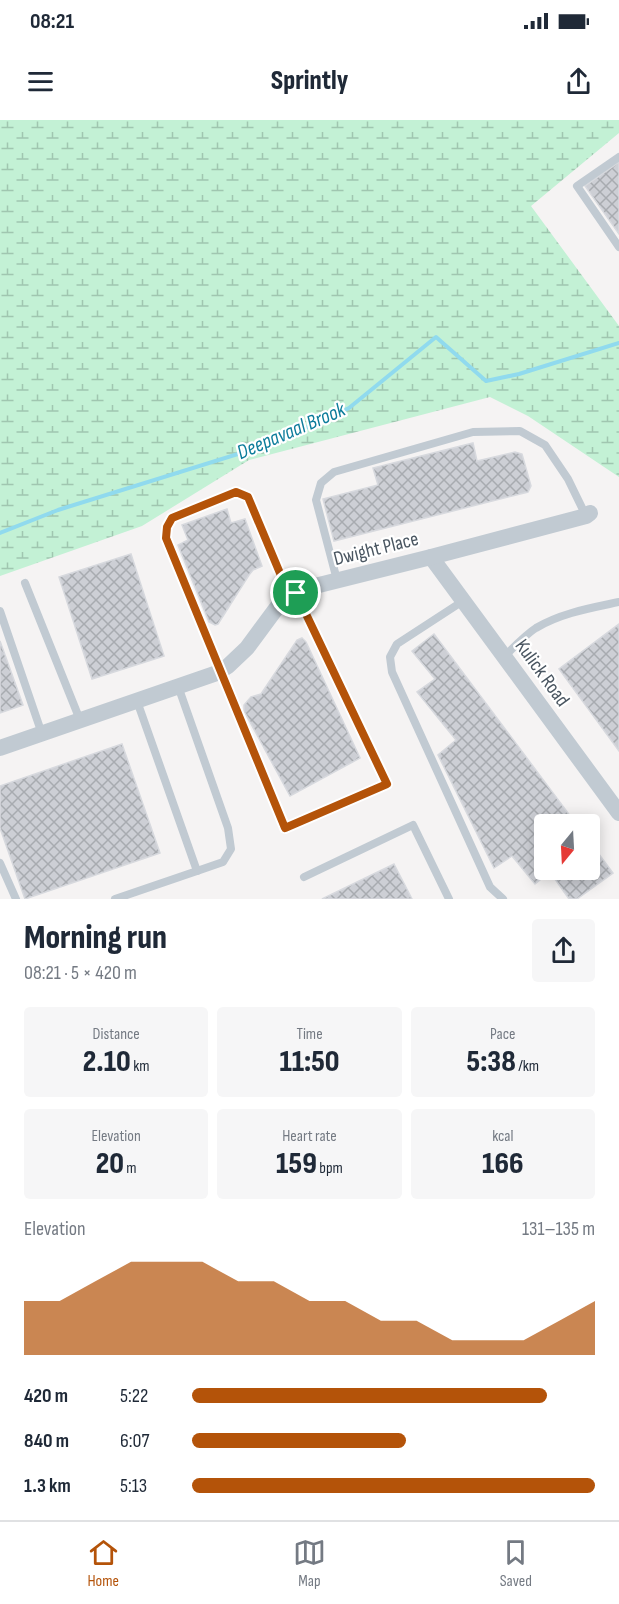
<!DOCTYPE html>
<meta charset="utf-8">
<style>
:root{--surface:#fff;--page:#f6f6f7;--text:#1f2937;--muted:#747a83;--line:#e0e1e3;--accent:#b45309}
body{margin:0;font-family:"Sofia Sans Condensed",sans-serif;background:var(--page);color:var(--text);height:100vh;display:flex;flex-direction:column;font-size:22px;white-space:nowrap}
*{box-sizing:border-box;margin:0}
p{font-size:20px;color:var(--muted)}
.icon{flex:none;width:33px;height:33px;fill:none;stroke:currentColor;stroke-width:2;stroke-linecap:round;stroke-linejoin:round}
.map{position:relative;height:779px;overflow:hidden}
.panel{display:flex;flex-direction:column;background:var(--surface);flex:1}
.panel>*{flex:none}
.needle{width:39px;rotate:198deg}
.tools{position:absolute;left:534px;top:694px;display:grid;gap:12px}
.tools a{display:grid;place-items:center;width:66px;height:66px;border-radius:6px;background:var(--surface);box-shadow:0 3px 15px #0003;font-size:30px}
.pin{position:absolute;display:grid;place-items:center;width:51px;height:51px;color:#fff;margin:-26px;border:3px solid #fff;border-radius:50%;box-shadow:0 2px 6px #0007}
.round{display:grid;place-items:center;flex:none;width:63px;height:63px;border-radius:6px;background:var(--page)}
.overview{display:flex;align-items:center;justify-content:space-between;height:102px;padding:0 24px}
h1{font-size:33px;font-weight:800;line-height:45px}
.metrics{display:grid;grid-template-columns:repeat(3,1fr);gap:9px;height:102px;padding:6px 24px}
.metrics div{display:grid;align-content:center;border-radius:6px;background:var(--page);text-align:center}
.metrics b{font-size:30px;font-weight:800}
.metrics small{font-size:16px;font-weight:400}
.metrics p{font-size:16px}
.chart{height:168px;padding:12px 24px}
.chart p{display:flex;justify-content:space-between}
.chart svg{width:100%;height:108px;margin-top:6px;fill:var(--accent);opacity:.7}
ul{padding:0 24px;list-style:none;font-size:20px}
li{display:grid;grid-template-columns:96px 72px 1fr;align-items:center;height:45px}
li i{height:15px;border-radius:8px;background:var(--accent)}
.status{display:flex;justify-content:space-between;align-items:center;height:42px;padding:0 30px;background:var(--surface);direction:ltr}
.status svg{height:16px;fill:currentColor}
header{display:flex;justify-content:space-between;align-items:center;height:78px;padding:0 24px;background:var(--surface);font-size:27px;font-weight:800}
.dock{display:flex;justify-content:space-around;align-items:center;height:84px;border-top:2px solid var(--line);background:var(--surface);font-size:16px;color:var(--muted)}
.dock a{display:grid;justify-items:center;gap:3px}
.dock .current{color:var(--accent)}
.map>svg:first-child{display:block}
.wetland{fill:url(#wetland-marsh)}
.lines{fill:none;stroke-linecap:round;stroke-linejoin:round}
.stream{stroke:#90daee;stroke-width:4}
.building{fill:url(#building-cross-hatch);stroke:#d7d9de;stroke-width:1.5}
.service{stroke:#c1cad2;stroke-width:8}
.minor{stroke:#c1cad2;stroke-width:16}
.route-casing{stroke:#fff;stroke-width:12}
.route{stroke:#b45309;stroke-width:8}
.labels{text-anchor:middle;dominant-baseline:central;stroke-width:4.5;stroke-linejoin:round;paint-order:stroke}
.street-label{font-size:20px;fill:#4a5661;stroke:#fff}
.water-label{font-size:21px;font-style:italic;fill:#0c7c9b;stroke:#fff}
</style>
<div class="status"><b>08:21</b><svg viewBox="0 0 49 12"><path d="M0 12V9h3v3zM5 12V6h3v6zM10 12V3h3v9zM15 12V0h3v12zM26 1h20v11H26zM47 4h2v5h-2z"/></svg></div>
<header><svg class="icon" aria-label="menu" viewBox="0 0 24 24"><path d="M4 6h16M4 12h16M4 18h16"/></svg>Sprintly<svg class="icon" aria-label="share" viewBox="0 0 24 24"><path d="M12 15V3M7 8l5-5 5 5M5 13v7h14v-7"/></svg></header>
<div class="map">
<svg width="619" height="779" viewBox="0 0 619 779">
<defs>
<pattern id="wetland-marsh" width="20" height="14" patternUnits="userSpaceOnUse" patternTransform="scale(1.5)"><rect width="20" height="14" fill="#c3f1d5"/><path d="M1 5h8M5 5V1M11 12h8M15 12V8" fill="none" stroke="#a0c6b0"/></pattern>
<pattern id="building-cross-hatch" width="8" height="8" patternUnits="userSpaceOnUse" patternTransform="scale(1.5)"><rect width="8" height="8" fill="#cdcfd5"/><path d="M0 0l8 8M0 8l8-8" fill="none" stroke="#a8abb0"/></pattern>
</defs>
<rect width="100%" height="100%" fill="#f5f3f3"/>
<path class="wetland" d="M0,0H619V13L531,86L619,206V357L528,296L490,277L249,340L142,406L0,456Z"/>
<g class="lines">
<path class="stream" d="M0,413L58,390L273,323L349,288L436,217L486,261L519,254L619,223"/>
</g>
<g class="building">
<path d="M619,42V114L585,66Z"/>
<path d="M473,323L477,341L515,332L522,334L531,366L528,372L334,421L323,379L378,365L373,348Z"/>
<path d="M227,389L231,403L245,399L262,446L253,450L249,455L218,504L215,505L209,502L178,425L188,420L182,405Z"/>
<path d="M131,434L164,536L92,559L59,457Z"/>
<path d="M619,504V631L559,549Z"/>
<path d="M434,514L577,705H544V750H590V722L613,753L577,779H569L550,752L535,764L512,736L494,748L438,635L456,620L417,572L435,559L412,531Z"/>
<path d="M302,518L306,522L360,638L290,676L244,591V585L251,577L261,574L297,520Z"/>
<path d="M0,521L23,585L0,593Z"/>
<path d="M122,624L160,733L25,779L0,708V666Z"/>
<path d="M394,744L412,779H322Z"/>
</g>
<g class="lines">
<g class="service">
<path d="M619,37L577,66L619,127"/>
<path d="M337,460L316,380L321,363L334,352L473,312L520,311L545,325L568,359L586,396"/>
<path d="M25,463L80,600"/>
<path d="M290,477L248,377L236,372L172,398L167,407L166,418C205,515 246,611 285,708L387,664L296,473"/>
<path d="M463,481L397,524L390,537L392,552L490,767L503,779"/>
<path d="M0,491L42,614"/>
<path d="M504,537C514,527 525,515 536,508C561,493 591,488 619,482"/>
<path d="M178,566L228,708L231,729L223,742L197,751"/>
<path d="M0,743L16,779"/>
<path d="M304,757L413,705L449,779"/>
<path d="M115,779L197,751L137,581"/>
</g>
<g class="minor">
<path d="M431,437L619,693"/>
<path d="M0,628L217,553L228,546L247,528L281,482L303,469L431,437L586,396L590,393"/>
</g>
</g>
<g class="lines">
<g class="route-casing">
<path id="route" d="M236,372L248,377L290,477L296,473L387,664L285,708C246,611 205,515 166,418L167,407L172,398Z"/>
</g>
<use href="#route" class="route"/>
</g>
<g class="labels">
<g class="street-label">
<text transform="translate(376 429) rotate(-14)">Dwight Place</text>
<text transform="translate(542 553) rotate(54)">Kulick Road</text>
</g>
<g class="water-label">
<text transform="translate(291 311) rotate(-23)">Deepavaal Brook</text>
</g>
</g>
</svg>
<div class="tools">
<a><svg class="needle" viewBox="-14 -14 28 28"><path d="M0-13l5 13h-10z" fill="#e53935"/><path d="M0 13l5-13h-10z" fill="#747a83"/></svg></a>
</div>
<div class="pin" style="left:296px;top:473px;background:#1e9e55"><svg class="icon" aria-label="arrive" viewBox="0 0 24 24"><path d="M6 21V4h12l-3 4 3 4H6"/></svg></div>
</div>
<section class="panel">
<div class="overview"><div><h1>Morning run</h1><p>08:21 · 5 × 420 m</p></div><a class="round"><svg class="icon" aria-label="share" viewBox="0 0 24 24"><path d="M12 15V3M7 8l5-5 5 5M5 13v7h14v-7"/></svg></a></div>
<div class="metrics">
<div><p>Distance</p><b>2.10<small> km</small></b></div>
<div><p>Time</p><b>11:50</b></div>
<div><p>Pace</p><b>5:38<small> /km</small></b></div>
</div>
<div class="metrics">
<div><p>Elevation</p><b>20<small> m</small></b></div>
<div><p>Heart rate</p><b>159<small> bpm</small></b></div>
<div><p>kcal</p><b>166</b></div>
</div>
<div class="chart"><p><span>Elevation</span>131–135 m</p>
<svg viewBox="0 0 160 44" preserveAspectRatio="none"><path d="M0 44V22L10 22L20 14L30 6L40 6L50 6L60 14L70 14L80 22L90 22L100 30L110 30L120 38L130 38L140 38L150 30L160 22V44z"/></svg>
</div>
<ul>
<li><b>420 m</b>5:22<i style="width:88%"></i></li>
<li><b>840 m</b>6:07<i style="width:53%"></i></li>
<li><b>1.3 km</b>5:13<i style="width:100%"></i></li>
</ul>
</section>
<nav class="dock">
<a class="current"><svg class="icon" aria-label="home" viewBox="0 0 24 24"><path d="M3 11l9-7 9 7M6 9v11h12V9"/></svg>Home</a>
<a><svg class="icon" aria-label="map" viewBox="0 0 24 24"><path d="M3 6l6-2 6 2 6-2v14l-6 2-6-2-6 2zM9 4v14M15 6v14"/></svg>Map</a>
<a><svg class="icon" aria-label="saved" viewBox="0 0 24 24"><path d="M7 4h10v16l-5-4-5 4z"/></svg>Saved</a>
</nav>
